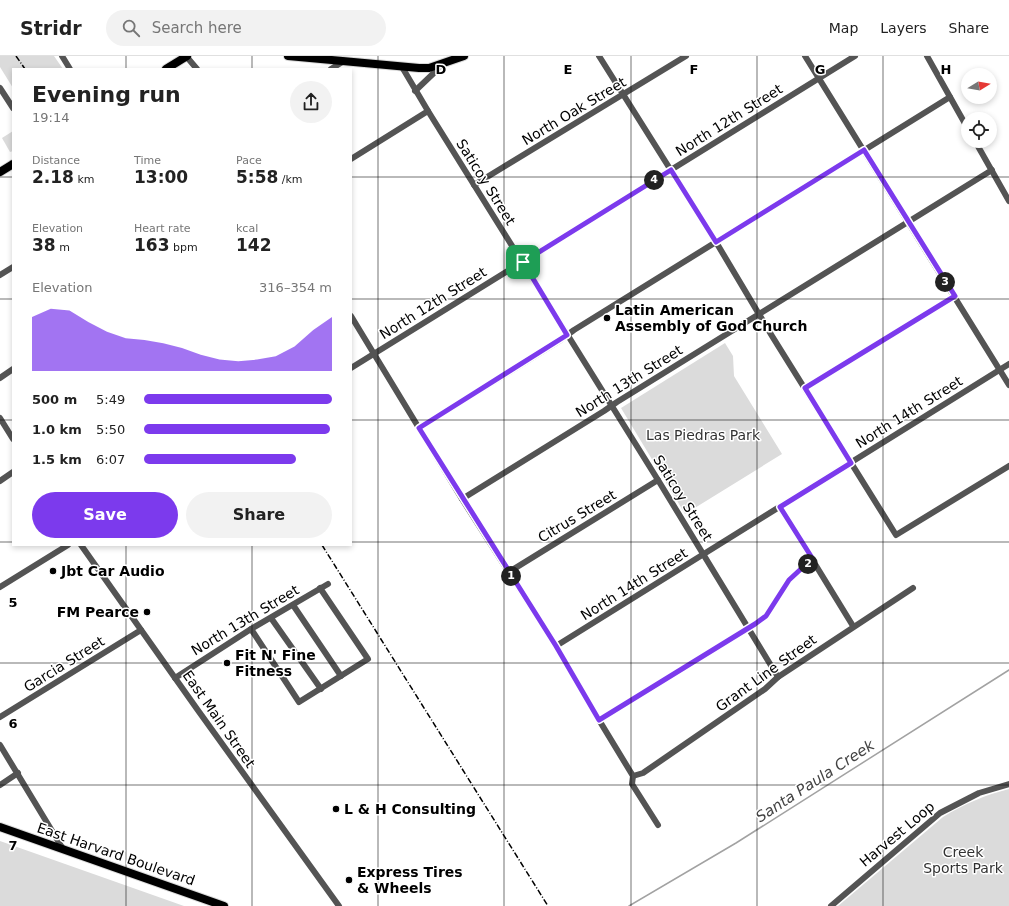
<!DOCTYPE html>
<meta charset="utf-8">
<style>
:root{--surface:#fff;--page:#f2f2f2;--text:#222;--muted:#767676;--line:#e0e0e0;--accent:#7c3aed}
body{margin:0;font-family:"DejaVu Sans",sans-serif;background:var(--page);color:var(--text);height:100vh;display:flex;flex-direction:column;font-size:15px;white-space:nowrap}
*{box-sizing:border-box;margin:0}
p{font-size:13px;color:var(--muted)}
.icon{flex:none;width:22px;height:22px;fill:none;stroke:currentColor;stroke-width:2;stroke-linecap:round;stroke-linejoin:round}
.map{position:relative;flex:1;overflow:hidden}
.drawer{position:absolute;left:12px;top:12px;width:340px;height:478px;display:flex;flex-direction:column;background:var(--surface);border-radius:0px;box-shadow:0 2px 6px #0003}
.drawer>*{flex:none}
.needle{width:26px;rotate:79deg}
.buttons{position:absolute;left:961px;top:12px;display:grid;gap:8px}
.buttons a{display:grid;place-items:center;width:36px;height:36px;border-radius:50%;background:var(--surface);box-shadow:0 2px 6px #0003;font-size:20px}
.pin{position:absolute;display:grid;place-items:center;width:34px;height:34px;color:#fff;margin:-17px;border-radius:8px;box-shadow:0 2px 6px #0006}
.km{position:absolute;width:20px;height:20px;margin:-10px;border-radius:50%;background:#222;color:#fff;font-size:11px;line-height:20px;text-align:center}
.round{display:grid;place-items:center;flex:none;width:42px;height:42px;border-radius:21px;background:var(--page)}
.head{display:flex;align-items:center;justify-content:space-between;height:68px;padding:0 20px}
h1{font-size:22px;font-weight:700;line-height:30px}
.figures{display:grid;grid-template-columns:repeat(3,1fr);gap:6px;height:68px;padding:4px 20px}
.figures div{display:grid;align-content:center}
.figures b{font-size:17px;font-weight:700}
.figures small{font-size:11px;font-weight:400}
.figures p{font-size:11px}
.chart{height:112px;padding:8px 20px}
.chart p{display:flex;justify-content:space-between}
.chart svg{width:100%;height:72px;margin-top:4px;fill:var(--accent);opacity:.7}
.action{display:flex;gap:8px;margin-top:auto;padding:8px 20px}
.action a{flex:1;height:46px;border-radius:24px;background:var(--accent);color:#fff;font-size:16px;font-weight:700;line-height:46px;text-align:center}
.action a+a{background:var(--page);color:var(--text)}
ul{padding:0 20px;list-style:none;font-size:13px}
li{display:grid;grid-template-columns:64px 48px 1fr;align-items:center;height:30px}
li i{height:10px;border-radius:5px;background:var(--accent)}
header{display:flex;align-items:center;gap:24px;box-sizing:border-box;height:56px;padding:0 20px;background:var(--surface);border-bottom:1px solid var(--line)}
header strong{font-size:19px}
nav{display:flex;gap:22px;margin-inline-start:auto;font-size:14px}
.search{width:280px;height:36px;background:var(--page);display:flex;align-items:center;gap:10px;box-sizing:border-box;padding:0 14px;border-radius:22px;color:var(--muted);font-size:15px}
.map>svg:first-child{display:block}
.green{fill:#dbdbdb}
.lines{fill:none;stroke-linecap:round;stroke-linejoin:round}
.stream{stroke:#a2a2a2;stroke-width:1.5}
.major-casing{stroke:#dbdbdb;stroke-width:10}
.minor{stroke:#545454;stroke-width:6}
.major{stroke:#000;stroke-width:8}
.rail{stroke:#000;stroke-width:1.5;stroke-dasharray:6 2 1 2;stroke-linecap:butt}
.route-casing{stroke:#fff;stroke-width:8}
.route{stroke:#7c3aed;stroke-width:5}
.grid{fill:none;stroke:#000;stroke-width:1;stroke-opacity:0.55}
.poi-dot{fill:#000;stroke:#fff;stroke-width:1.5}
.labels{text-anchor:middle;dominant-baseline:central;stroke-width:3;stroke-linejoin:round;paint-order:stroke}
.street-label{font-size:14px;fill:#000;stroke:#fff}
.poi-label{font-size:14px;font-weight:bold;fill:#000;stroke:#fff;text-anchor:start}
.park-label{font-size:14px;fill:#323232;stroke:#fff}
.water-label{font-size:15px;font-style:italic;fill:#434343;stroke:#fff}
.grid-label{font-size:13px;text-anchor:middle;font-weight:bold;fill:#000;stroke:#fff;stroke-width:3;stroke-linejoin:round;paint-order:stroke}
</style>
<header>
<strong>Stridr</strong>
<div class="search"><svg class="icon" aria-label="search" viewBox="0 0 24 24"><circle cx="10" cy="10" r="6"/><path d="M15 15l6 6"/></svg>Search here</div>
<nav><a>Map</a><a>Layers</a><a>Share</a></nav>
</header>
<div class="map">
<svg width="1009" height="850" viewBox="0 0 1009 850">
<rect width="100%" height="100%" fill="#fff"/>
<g class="green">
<path d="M0,0H54L63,13H13V32L0,11Z"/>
<path d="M13,75V95L10,96L2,82Z"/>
<path d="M725,287L733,300L734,320L782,398L685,458L621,352Z"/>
<path d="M1009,733V850H838L943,761C964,748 985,739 1009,733Z"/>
<path d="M0,785L184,850H0Z"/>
</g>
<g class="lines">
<path class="stream" d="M629,850L736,787L1009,614"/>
<g class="major-casing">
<g id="major">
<path d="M288,0L419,12H429L464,0"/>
<path d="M166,13L187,0"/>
<path d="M0,116L13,108"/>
<path d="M0,771L224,850"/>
</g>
</g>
<g class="minor">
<path d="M62,0L70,13"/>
<path d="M186,0L197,13"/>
<path d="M599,0L716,186L772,280L896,479L1009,410"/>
<path d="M805,0L1009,329"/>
<path d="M927,0L968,73"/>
<path d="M402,11L428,55L658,424L778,621"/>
<path d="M331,13L344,5"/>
<path d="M0,32L13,52"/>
<path d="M415,35L437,14L441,9"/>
<path d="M975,85L1009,145"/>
<path d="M351,103L428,55"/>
<path d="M474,129L686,0"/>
<path d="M0,219L13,211"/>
<path d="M351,260L462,443L556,590L599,664L633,720L632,728L658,769"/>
<path d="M351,312L855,0"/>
<path d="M0,322L13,313"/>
<path d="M805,332L955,240"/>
<path d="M0,362L13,383"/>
<path d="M419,372L559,285L574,274L950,41"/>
<path d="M0,425L13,416"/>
<path d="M462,443L604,355L617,346L992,114"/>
<path d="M780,451L853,570"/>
<path d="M81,489L197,653L339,850"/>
<path d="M509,516L658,424"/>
<path d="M0,531L68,489"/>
<path d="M293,549L341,620"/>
<path d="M271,562L321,633"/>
<path d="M251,573L299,646L368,603L320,532"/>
<path d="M556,590L1009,308"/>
<path d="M175,622L251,573L328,528"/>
<path d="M0,661L141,574"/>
<path d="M599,664L755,568L766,560L789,524L802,512L813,505"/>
<path d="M0,689L63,793"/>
<path d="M633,720L643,717L765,633L778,621L913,532"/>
<path d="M0,729L18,717"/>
<path d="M831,850L940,757L979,737L1009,728"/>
</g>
<use href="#major" class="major"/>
<g class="rail">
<path d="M16,0L25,13"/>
<path d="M322,489L548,850"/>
</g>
</g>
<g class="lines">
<g class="route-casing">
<path id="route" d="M864,94L955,240L805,332L851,407L780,451L814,505L802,512L789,524L766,560L755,568L599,664L556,590L419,372L567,279L523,206L671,114L716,186Z"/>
</g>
<use href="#route" class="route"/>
</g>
<path class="grid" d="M126,0V13M252,0V13M378,0V850M504,0V850M631,0V850M757,0V850M883,0V850M0,121H13M351,121H1009M0,243H13M351,243H1009M0,364H13M351,364H1009M0,486H13M351,486H1009M126,489V850M252,489V850M0,607H1009M0,729H1009"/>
<g class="poi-dot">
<circle cx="607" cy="262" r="4"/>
<circle cx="53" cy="515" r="4"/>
<circle cx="147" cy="556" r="4"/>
<circle cx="227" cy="607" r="4"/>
<circle cx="336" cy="753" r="4"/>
<circle cx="349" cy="824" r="4"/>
</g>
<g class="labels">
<g class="street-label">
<text transform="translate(574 55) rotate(-31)">North Oak Street</text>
<text transform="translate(729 64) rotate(-32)">North 12th Street</text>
<text transform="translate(486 126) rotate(58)">Saticoy Street</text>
<text transform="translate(433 247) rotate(-32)">North 12th Street</text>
<text transform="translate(629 325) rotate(-32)">North 13th Street</text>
<text transform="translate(909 356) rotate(-32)">North 14th Street</text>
<text transform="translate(683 442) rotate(58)">Saticoy Street</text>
<text transform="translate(577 460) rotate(-31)">Citrus Street</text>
<text transform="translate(634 528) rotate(-32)">North 14th Street</text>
<text transform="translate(245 564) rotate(-31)">North 13th Street</text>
<text transform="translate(64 608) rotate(-32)">Garcia Street</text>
<text transform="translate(766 617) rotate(-36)">Grant Line Street</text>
<text transform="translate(219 663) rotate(55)">East Main Street</text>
<text transform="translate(897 778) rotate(-40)">Harvest Loop</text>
<text transform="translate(116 798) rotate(19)">East Harvard Boulevard</text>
</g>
<g class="poi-label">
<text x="615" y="254">Latin American<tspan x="615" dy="16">Assembly of God Church</tspan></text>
<text x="61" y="515">Jbt Car Audio</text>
<text x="139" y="556" text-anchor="end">FM Pearce</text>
<text x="235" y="599">Fit N' Fine<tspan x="235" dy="16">Fitness</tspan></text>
<text x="344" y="753">L &amp; H Consulting</text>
<text x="357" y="816">Express Tires<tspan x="357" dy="16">&amp; Wheels</tspan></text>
</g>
<g class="park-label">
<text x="703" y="379">Las Piedras Park</text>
<text x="963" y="796">Creek<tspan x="963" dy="16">Sports Park</tspan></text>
</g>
<g class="water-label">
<text transform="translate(815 725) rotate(-33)">Santa Paula Creek</text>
</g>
</g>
<g class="grid-label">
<text x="441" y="18">D</text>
<text x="568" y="18">E</text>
<text x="694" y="18">F</text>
<text x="820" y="18">G</text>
<text x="946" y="18">H</text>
<text x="13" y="551">5</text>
<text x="13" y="672">6</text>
<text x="13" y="794">7</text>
</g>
</svg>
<div class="buttons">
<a><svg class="needle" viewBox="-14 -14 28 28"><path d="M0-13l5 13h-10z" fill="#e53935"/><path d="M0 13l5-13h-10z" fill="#767676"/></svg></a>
<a><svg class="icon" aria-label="locate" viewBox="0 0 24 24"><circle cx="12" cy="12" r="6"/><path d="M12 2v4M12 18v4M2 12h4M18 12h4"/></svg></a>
</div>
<div class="pin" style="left:523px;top:206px;background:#1e9e55"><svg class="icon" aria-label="arrive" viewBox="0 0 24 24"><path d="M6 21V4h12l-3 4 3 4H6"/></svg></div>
<b class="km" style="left:511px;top:520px">1</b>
<b class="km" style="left:808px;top:508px">2</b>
<b class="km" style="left:945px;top:226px">3</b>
<b class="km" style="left:654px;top:124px">4</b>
<section class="drawer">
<div class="head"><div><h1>Evening run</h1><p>19:14</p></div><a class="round"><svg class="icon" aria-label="share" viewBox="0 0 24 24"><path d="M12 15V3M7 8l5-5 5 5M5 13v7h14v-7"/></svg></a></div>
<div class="figures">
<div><p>Distance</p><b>2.18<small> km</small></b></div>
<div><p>Time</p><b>13:00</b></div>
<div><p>Pace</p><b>5:58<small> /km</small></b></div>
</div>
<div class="figures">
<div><p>Elevation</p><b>38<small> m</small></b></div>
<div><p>Heart rate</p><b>163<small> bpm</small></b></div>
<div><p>kcal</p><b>142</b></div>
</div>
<div class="chart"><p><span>Elevation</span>316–354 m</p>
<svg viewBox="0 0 160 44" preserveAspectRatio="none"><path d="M0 44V11L10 6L20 7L30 14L40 20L50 24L60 25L70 27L80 30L90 34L100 37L110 38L120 37L130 35L140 29L150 19L160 11V44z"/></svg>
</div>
<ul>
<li><b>500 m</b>5:49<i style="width:100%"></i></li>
<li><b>1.0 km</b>5:50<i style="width:99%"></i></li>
<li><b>1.5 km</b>6:07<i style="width:81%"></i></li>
</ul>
<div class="action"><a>Save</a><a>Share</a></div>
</section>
</div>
